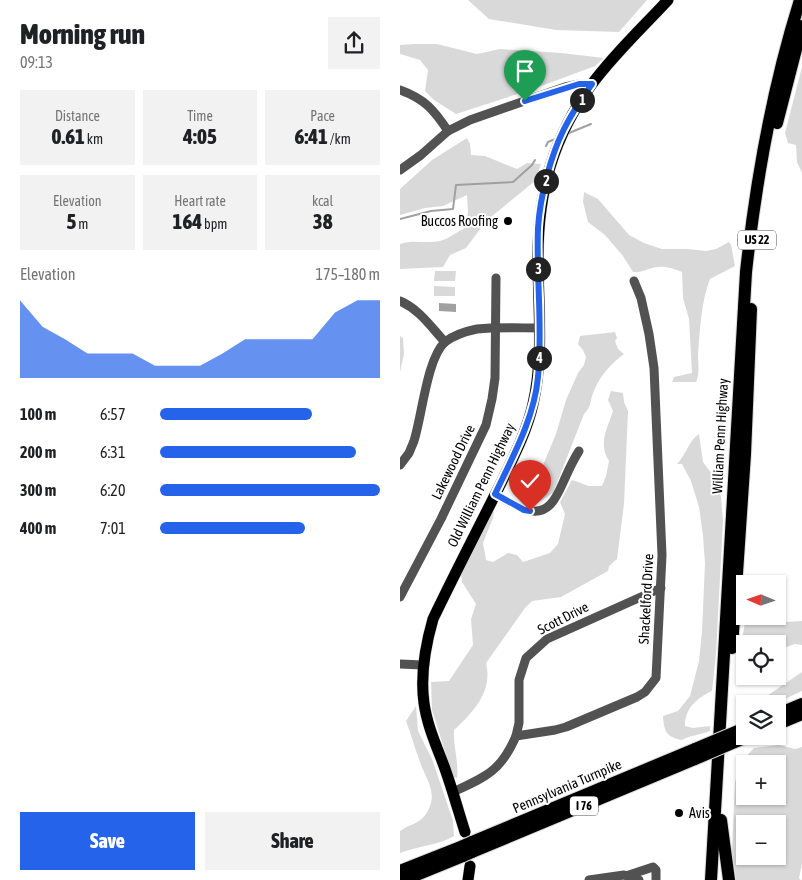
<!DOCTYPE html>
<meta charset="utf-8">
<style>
:root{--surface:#fff;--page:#f2f2f2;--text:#202124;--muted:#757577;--accent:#2563eb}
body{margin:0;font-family:"Asap Condensed",sans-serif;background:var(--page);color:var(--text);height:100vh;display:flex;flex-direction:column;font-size:19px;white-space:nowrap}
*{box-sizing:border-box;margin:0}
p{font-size:16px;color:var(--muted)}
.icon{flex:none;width:28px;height:28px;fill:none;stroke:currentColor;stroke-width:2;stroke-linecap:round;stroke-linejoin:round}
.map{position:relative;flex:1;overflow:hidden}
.drawer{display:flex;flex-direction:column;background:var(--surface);width:400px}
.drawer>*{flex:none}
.needle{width:32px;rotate:272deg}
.controls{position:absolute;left:336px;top:575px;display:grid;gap:10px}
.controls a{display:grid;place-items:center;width:50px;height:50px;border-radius:0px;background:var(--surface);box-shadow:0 1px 4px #0004;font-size:25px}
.pin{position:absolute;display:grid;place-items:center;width:42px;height:42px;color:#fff;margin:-51px -21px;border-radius:50% 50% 50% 0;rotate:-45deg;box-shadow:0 0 5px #0007}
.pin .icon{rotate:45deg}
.km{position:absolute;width:25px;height:25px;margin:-12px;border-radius:50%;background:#222;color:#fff;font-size:14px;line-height:25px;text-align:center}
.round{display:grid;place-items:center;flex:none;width:52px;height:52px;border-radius:0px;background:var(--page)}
.overview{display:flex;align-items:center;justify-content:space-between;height:85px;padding:0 20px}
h1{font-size:28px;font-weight:800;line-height:38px}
.figures{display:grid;grid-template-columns:repeat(3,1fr);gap:8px;height:85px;padding:5px 20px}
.figures div{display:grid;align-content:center;border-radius:0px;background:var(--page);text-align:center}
.figures b{font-size:21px;font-weight:800}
.figures small{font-size:14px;font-weight:400}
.figures p{font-size:14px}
.chart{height:140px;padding:10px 20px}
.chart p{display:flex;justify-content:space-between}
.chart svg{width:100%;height:90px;margin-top:5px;fill:var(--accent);opacity:.7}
.button{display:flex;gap:10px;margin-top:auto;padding:10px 20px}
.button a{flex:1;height:58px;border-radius:0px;background:var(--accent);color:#fff;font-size:20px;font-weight:800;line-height:58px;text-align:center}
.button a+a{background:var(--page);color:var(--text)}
ul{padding:0 20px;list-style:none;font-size:16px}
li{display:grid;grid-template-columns:80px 60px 1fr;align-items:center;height:38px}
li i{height:12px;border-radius:6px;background:var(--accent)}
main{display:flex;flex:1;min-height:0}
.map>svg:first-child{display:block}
.green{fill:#d9d9d9;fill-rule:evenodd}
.water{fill:#a0a0a0}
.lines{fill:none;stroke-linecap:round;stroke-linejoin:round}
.stream{stroke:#a0a0a0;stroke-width:2}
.major-casing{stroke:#dbdbdb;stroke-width:12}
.highway-casing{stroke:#dbdbdb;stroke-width:14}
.minor{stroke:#525252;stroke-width:9}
.major{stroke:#000;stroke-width:11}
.highway{stroke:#000;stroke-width:12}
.highway-bridge-casing{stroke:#dbdbdb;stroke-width:14;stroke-linecap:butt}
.highway-bridge{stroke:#000;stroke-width:12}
.route-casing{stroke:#fff;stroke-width:10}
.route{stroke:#2563eb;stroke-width:6}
.poi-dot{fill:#000;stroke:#fff;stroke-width:2}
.labels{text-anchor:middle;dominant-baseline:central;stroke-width:4;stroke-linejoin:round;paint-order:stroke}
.shield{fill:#fff;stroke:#4c4c4c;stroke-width:1}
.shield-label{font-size:12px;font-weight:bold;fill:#000}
.poi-label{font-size:14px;fill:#000;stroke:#fff;text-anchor:end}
.street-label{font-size:14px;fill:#000;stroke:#fff}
</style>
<main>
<section class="drawer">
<div class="overview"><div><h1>Morning run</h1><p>09:13</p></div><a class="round"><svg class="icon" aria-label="share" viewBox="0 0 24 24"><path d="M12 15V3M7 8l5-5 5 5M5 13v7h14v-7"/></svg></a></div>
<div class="figures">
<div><p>Distance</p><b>0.61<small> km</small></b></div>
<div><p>Time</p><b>4:05</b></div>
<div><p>Pace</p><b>6:41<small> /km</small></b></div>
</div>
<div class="figures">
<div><p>Elevation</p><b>5<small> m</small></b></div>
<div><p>Heart rate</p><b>164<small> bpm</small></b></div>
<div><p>kcal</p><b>38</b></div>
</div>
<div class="chart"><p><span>Elevation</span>175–180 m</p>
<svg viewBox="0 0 160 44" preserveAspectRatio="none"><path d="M0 44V6L10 19L20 25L30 32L40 32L50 32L60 38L70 38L80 38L90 32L100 25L110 25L120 25L130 25L140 12L150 6L160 6V44z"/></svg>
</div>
<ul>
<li><b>100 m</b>6:57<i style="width:69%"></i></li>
<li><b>200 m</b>6:31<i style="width:89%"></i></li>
<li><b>300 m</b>6:20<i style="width:100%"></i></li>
<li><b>400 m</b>7:01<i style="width:66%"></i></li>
</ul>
<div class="button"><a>Save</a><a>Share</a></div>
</section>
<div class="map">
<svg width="402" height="880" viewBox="0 0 402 880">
<rect width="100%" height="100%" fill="#fff"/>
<g class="green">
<path d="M68,0H247L219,32L156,30L89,19Z"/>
<path d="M15,44H37L77,54L100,49L161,53L204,58L195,66L136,88L56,114L34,100L25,91L28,70L20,60L0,54V45Z"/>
<path d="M402,67V173L397,162L396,145L388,143L385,133Z"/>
<path d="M67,138L70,144L71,155L85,156L117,169L127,163L141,164L135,181L86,221L66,248L50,255L43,267L0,269V244C13,239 26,244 40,241C48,239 57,232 65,228L68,212L67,195L43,206L25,208L0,215V189L32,160Z"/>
<path d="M184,192L198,199L229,235L244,243L262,249H287L306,251L316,249L329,242L331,245L335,266L310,279C301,302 300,330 298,354C298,364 300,373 296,382H272L274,377L292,373L289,319L283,298L282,272C275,269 265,266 257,267C248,268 242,273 233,272L223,256L205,235L188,222L183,202Z"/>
<path d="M35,271H56L55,281H34Z"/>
<path d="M34,286L55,287V296H34Z"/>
<path d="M215,332L217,338L215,341L218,349L224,354C209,365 198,378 192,396C190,404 190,408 184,414L153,493L136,504L131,500L133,489L156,434L166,400L178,373L184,365L186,357L183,350L178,344L180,336Z"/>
<path d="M0,336L3,338L4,354L0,372Z"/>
<path d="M211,391L223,393L224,402L228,411L224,504L217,559L209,566L208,571L161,597L132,601L125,608L86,663C93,692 73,712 54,730C53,746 59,762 57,778L53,777L32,710L31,682L49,681L73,645L71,619L76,604L62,582L61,574L88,519L94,511L93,518L83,543L86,560L93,562L108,553L117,555L123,562L150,553L158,544L165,514L160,502L172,480L189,486H202L206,476L209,461C198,444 207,429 213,411L208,400Z"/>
<path d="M299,434L303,462L317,481L321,497L323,520L316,654L312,691C297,698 285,708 285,726L293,728L310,726V731C300,735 291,735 282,740C266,737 264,731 263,716L278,711L290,696L299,661L302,632L305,563L303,536L299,507L291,481L282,464H277C286,455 289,440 299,434Z"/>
<path d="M350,619L367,623L402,621V645L395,644L378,650V644H344L343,634L345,622Z"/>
<path d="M402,672V691L374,704H355Z"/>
<path d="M16,706L18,731L32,759L45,797L53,821L54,836C40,845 17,846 0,853V831C8,825 21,823 26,814C40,793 25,779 19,759C14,746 11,734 6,721Z"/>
<path d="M379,745L395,749L402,747V864L399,878L401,880H336L332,851L335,783L339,764L354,748ZM345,764H378V796H345ZM345,824H378V856H345Z"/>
</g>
<path class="water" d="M39,303L56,304V312L39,311Z"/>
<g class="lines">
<g class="stream">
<path d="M169,133L191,124"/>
<path d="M146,146L148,142L155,139"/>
<path d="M0,219L31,211L53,209L56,185L113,182L132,165L135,160"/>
</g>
<g class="major-casing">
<g id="major">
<path d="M65,832C58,810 52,788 44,766C36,745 27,725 24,703C20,675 25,647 33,619C55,573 79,527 102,481C114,456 127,431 133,404C144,356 138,306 138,257C138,192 153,137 192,84C214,54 243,27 268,0"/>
<path d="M68,880L70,866"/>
</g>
</g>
<g class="highway-casing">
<g id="highway">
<path d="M377,123L402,26"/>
<path d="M332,648L345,454L351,309"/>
<path d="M378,714L402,704"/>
<path d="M378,724L402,714"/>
<path d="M321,820L329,880"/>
<path d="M72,842L295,749"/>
<path d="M72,852L295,759"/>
<path d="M0,871L63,846"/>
<path d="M4,880L63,856"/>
<path d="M311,880L346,272C356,180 372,89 400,0"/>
</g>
</g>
<g class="minor">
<path d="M0,90C25,99 34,110 48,131"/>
<path d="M0,170L21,155L48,131L70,120L165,87L179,84H192"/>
<path d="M0,301C19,309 31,327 45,342"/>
<path d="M0,465L9,453L14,441C22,416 27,358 45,342C54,335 67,331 77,329C98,327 119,328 140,328"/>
<path d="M95,494C105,500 116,507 127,510C151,517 158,493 166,476C170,467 174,459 179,451"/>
<path d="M0,597L41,519L86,425L92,399L95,378L96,278"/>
<path d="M0,664L23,665"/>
<path d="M116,736L119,723V680L126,658L147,639L261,588"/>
<path d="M53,792C86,777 101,771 116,736L155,730L166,727L237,697L245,692L256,678L262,555L254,368L249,334L241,298L234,281"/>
<path d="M229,875L253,867L256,870V880"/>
<path d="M189,880L224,875L239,880"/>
</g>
<use href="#major" class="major"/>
<use href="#highway" class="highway"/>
<g class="highway-bridge-casing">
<g id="highway-bridge">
<path d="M295,749L345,728"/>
<path d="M295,759L349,736"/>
<path d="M63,846L72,842"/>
<path d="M63,856L72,852"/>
</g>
</g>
<use href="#highway-bridge" class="highway-bridge"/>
</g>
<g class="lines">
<g class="route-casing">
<path id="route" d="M125,101L179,84H192C182,98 172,113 164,129C150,157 140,197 138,228C136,278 143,327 138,377C134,419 113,456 95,494L124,510L130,511"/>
</g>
<use href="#route" class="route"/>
</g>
<g class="poi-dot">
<circle cx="108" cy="221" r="5"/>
<circle cx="279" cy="813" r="5"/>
</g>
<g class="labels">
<g class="shield">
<rect x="338" y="230.5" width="38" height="19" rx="4"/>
<rect x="170" y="796.5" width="28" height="19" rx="4"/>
</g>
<g class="shield-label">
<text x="357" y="240">US 22</text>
<text x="184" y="806">I 76</text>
</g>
<g class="poi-label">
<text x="98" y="221">Buccos Roofing</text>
<text x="289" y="813" text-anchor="start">Avis</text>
</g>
<g class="street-label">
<text transform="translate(320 436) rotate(-87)">William Penn Highway</text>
<text transform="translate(53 462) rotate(-64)">Lakewood Drive</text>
<text transform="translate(81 485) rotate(-64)">Old William Penn Highway</text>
<text transform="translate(246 599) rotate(-87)">Shackelford Drive</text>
<text transform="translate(163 618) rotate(-27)">Scott Drive</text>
<text transform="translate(167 786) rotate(-23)">Pennsylvania Turnpike</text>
</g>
</g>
</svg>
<div class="controls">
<a><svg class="needle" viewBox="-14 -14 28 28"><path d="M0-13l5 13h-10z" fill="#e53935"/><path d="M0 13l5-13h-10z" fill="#757577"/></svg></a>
<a><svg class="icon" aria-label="locate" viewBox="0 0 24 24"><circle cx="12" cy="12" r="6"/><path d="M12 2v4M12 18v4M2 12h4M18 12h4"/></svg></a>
<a><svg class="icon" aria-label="layers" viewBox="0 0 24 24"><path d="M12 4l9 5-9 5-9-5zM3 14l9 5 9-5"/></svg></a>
<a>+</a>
<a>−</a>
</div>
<div class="pin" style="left:125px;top:101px;background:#1e9e55"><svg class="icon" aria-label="arrive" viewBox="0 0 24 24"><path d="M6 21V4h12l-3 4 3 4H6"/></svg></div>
<div class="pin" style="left:130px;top:511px;background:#d93025"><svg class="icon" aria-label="check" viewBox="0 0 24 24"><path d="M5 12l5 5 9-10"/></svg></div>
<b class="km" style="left:182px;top:100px">1</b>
<b class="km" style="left:146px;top:181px">2</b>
<b class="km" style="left:138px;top:269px">3</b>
<b class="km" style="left:139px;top:358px">4</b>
</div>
</main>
